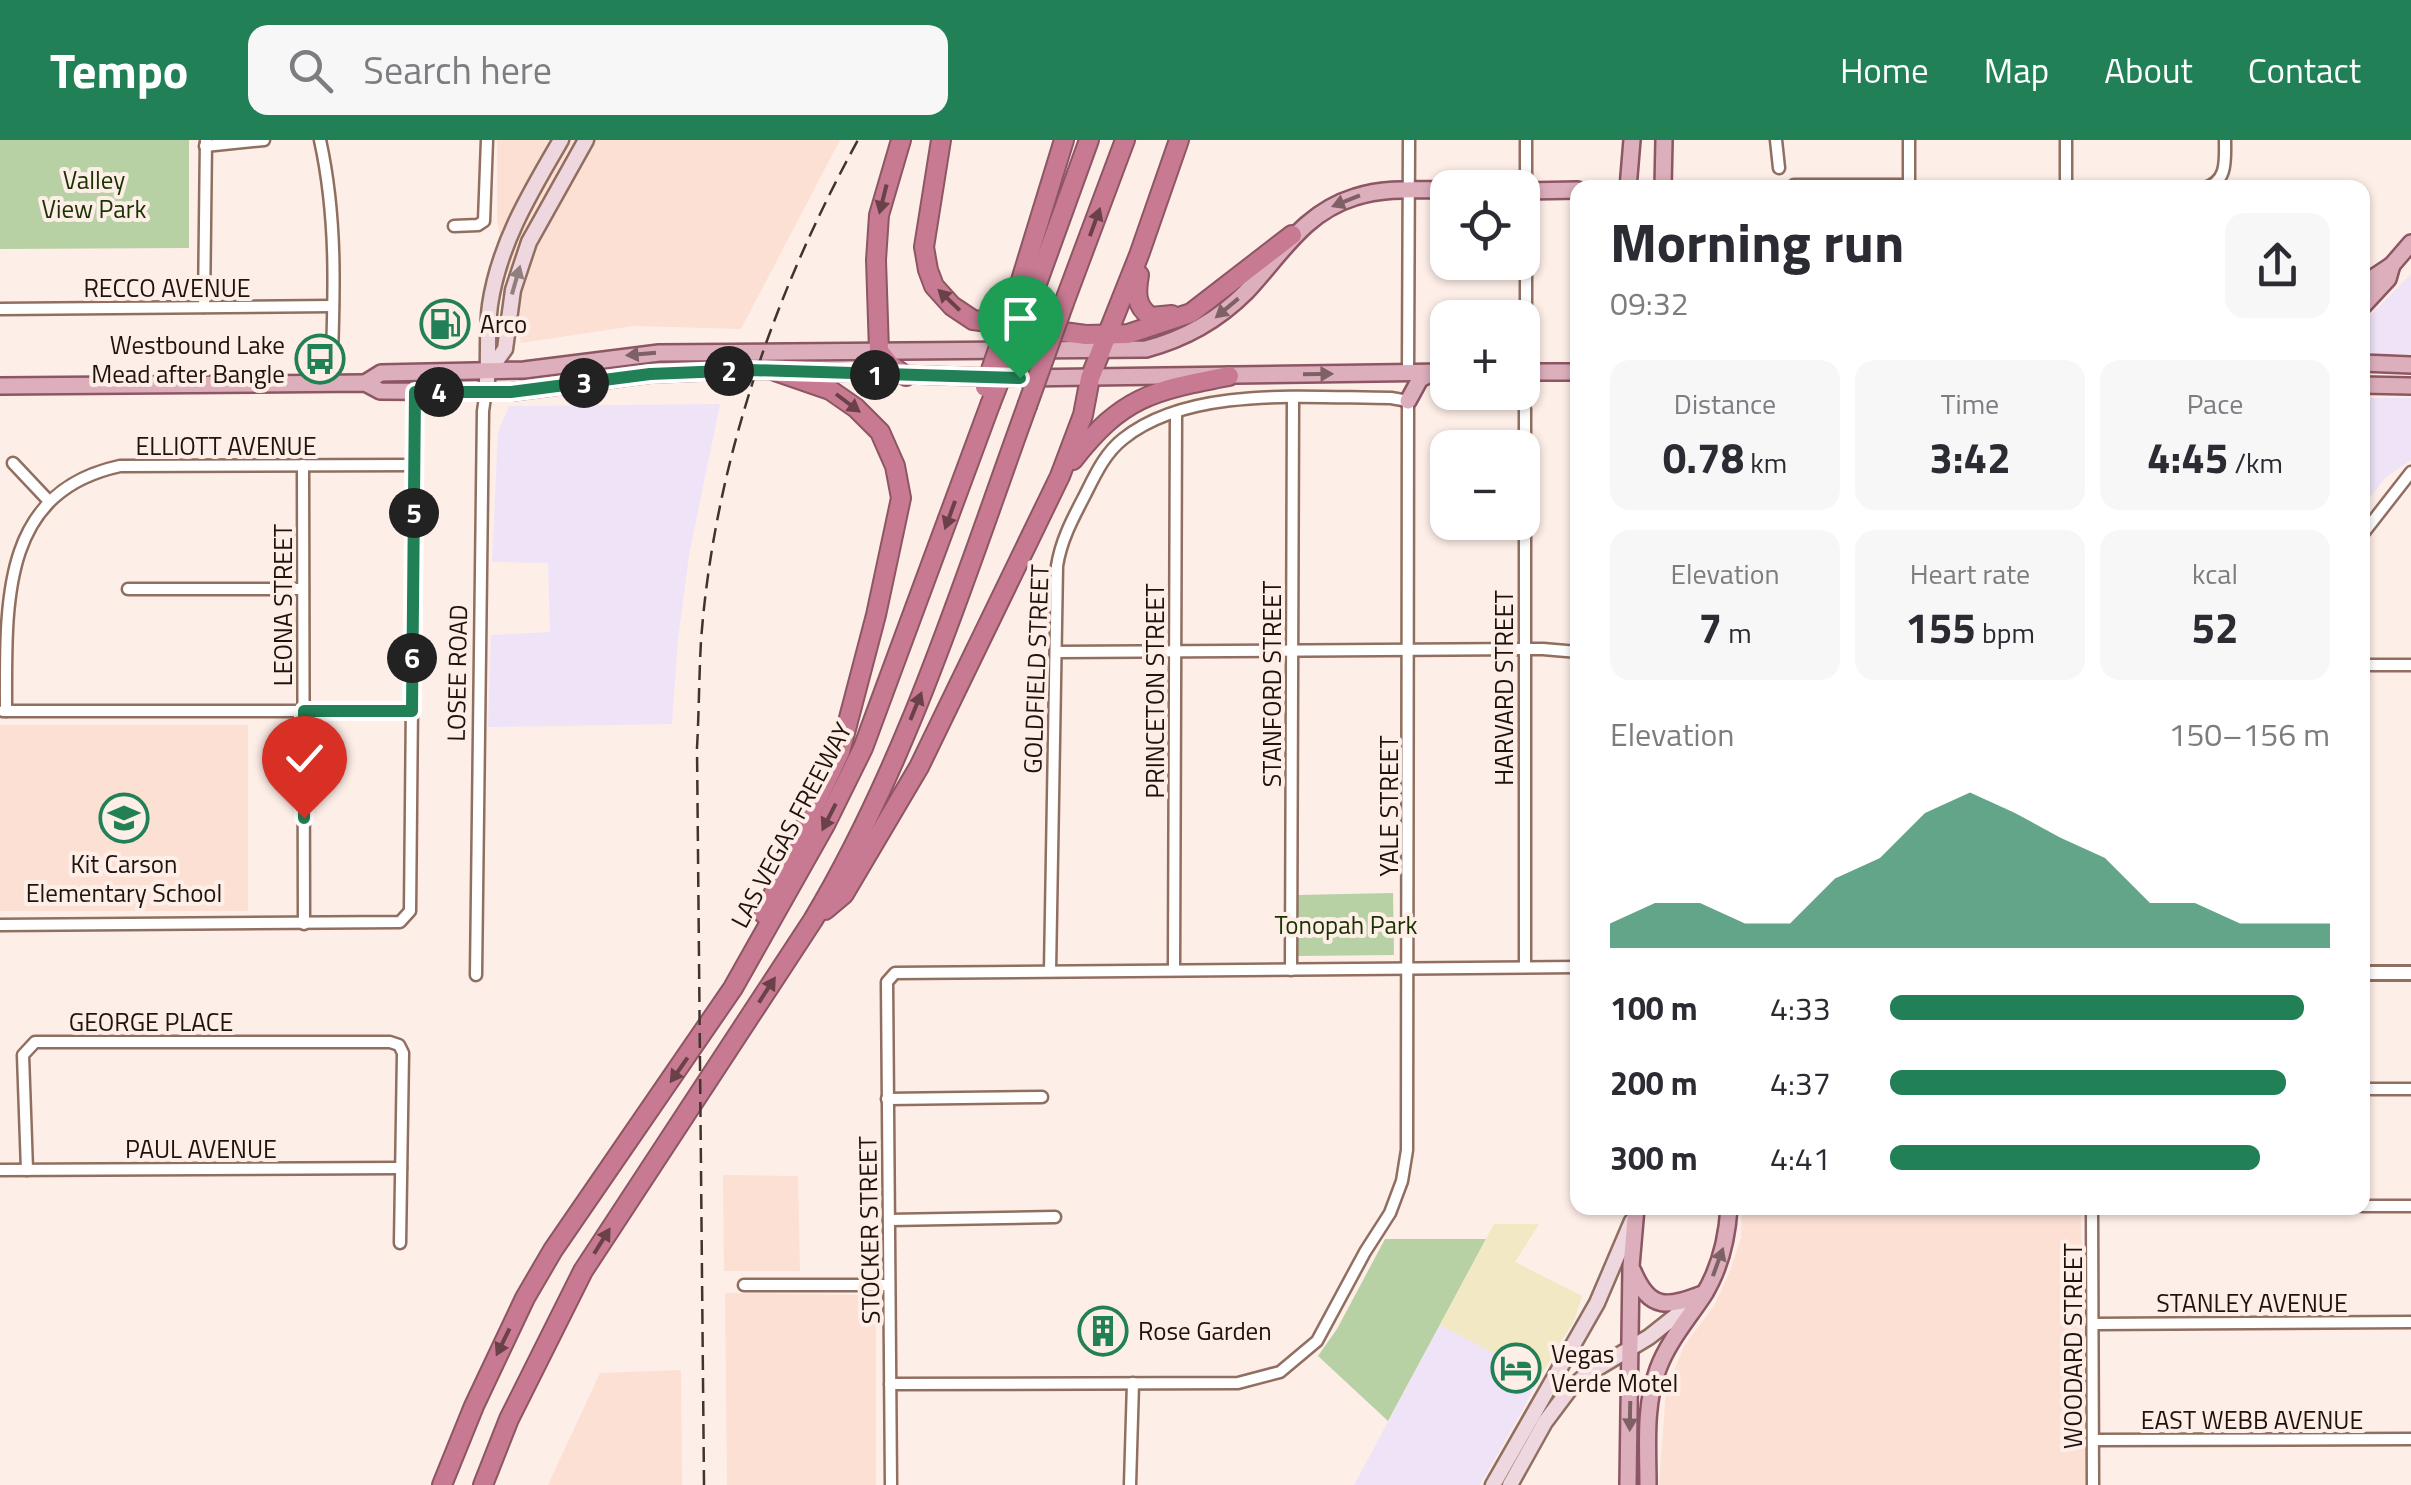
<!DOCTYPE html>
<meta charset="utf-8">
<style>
:root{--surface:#fff;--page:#f7f7f7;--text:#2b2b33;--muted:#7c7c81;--accent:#228056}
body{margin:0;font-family:"Titillium Web",sans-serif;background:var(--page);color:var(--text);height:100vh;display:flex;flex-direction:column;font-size:38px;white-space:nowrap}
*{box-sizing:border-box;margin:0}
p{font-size:32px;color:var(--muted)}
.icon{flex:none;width:55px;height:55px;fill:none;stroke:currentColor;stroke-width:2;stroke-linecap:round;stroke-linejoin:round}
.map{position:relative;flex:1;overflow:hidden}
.details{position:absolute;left:1570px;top:40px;width:800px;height:1035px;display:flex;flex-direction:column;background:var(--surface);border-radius:20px;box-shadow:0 2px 8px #0004}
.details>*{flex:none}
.controls{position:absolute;left:1430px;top:30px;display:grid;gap:20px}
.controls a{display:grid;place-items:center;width:110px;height:110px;border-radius:20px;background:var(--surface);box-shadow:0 2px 8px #0004;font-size:50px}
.pin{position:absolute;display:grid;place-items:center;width:85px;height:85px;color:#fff;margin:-102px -42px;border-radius:50% 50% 50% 0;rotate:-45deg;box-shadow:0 0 10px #0007}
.pin .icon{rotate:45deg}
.km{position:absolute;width:50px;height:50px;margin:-25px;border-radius:50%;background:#222;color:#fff;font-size:28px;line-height:50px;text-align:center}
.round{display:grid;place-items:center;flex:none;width:105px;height:105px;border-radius:20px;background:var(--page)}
.summary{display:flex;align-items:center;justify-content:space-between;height:170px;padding:0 40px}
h1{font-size:55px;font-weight:700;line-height:75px}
.figures{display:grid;grid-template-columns:repeat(3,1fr);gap:15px;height:170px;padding:10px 40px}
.figures div{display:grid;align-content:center;border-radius:20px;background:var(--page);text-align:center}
.figures b{font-size:42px;font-weight:700}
.figures small{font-size:28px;font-weight:400}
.figures p{font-size:28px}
.chart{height:280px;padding:20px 40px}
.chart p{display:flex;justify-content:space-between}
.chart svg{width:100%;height:180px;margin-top:10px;fill:var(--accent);opacity:.7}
ul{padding:0 40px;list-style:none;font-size:32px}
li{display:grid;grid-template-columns:160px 120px 1fr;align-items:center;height:75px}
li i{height:25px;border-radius:12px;background:var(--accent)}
header{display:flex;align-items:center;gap:60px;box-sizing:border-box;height:140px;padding:0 50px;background:var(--accent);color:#fff}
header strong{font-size:48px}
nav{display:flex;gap:55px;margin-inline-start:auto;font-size:35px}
.search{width:700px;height:90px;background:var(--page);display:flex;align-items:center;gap:25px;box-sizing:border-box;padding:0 35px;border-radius:20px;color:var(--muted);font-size:38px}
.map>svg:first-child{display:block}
.commercial{fill:#efe3f7}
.built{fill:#fce0d4}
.green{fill:#b7d1a5}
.sand{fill:#f2e8c3}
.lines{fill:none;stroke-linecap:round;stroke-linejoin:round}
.minor-casing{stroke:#906f60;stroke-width:15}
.tertiary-casing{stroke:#906f60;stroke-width:18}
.secondary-casing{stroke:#906f60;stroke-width:19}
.primary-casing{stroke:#8d5663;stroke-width:20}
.motorway-casing{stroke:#8d5663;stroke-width:22}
.minor{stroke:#fff;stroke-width:10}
.tertiary{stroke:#fff;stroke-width:12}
.secondary{stroke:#eed7de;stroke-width:14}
.primary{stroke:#ddafbd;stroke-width:15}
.motorway{stroke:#c77a91;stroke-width:18}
.rail{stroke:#41342e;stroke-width:2.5;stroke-dasharray:15 8;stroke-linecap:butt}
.motorway-bridge-casing{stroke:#8d5663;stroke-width:22;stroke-linecap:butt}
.motorway-bridge{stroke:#c77a91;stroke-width:18}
.oneway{fill:#6b4149}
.oneway2{fill:#7e6166}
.oneway3{fill:#917f80}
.route-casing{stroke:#fff;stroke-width:20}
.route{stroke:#228056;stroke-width:12}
.labels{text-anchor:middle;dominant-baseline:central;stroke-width:8;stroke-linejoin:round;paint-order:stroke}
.park-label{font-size:25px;fill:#193200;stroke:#feeee8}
.street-label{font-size:25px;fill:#20130e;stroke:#feeee8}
.poi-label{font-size:25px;fill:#20130e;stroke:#feeee8;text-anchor:start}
</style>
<header>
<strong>Tempo</strong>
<div class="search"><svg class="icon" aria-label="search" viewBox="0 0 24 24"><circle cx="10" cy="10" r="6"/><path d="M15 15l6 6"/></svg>Search here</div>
<nav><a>Home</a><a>Map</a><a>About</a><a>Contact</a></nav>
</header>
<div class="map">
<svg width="2411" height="1345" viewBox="0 0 2411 1345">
<rect width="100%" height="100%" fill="#feeee8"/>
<g class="commercial">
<path d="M2411,134V214H2374L2363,208V183Z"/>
<path d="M2363,258H2411V320L2385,338L2363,367Z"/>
<path d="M720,264L689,415L678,499L672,584L488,587L491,495L550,492L548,423L492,422L498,292L509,266Z"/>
<path d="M1440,1185L1540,1237L1520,1275L1480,1345H1354Z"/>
</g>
<g class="built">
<path d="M497,0H840L741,189L634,186L521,203L497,80Z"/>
<rect x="0" y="585" width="248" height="186"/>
<path d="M723,1035L798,1036L800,1131H724Z"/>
<path d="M1742,1068H2081L2087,1345H1659L1666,1250L1684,1206L1714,1166L1730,1131L1741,1098Z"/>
<path d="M725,1153L872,1155L876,1159V1345H727Z"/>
<path d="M681,1230L682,1345H548L600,1233Z"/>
</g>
<g class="green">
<path d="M0,0H189V108L0,109Z"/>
<path d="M1393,753L1394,815L1298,816L1297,755Z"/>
<path d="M1385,1099H1486L1388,1281L1318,1216L1337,1189Z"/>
</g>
<path class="sand" d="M1494,1084H1539L1515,1122L1582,1156L1575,1179L1540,1237L1440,1185Z"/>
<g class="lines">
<g class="minor-casing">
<g id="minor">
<path d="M320,0C338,81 334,161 331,243"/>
<path d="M1776,0L1779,28"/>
<path d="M205,6L264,0"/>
<path d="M1794,45H1909"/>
<path d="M1909,48V0"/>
<path d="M2066,48V0"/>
<path d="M2204,48C2228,42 2225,20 2225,0"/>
<path d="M454,86L478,85L484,81L487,0"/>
<path d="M204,167L206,0"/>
<path d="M0,169L333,166"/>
<path d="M1526,232V0"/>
<path d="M1408,233L1409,0"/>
<path d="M13,323L46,358"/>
<path d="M303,325L304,784"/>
<path d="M2362,395L2411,332"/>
<path d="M128,449H303"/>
<path d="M1056,512L1543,509L1578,512"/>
<path d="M2362,525H2411"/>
<path d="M3,571H412"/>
<path d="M6,571C6,462 0,352 120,326L414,325"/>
<path d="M0,785L400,782L410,771L415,252"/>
<path d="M1525,827V269"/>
<path d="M1174,830L1176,272"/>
<path d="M1291,830L1293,259"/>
<path d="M476,835L483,271L486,251"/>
<path d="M2362,949H2411"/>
<path d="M887,959L1042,957"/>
<path d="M0,1030L401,1028"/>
<path d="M27,1030L23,915L35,902H390L399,905L403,913L400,1103"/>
<path d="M2362,1066H2411"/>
<path d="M2092,1068L2093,1345"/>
<path d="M889,1080L1055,1077"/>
<path d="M744,1145H889"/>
<path d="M2093,1184L2411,1182"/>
<path d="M890,1244L1238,1243L1280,1232L1317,1201L1365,1112L1390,1073L1402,1041L1407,1010L1408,261L1391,258C1310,258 1190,245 1123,299C1105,313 1095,335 1085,355C1073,378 1061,400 1057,426L1050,831"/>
<path d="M2093,1300L2411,1299"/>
<path d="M891,1345L887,842L895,833L1578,827"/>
<path d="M1130,1345L1133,1243"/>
</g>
</g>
<g class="tertiary-casing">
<path id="tertiary" d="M2362,833H2411"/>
</g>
<g class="secondary-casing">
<g id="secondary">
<path d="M489,231L505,209L513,150L529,102L586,0"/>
<path d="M486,251C490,223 486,194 490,165C499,104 530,53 561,0"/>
<path d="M1493,1345L1597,1163L1632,1081"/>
<path d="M1510,1345L1545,1282L1569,1250L1586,1235L1649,1197L1697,1159"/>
</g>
</g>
<g class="primary-casing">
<g id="primary">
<path d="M1628,48L1632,0"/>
<path d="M1663,48L1664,0"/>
<path d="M1522,51L1578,50"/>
<path d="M2362,145L2392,125L2411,103"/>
<path d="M2362,167L2388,139L2392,125"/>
<path d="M2362,223L2411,225"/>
<path d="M1522,232H1578"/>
<path d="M365,243L381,233L524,230L659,213L1146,209C1184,199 1218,180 1246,152C1281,115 1303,73 1355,57C1385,47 1417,50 1448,50"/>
<path d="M2362,245L2411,246"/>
<path d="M0,246L365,243L380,251L511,252L650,234L750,230L1020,238L1448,232"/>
<path d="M1408,261L1420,239L1434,232"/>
<path d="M1633,1131C1650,1172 1668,1167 1705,1153"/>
<path d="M1628,1345L1631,1126L1636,1068"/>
<path d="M1648,1345C1648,1307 1644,1266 1658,1229C1668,1202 1687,1180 1703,1156C1720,1129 1727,1099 1729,1068"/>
</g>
</g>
<g class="motorway-casing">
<g id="motorway">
<path d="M901,0L879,75L876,120L879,211L890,225L906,236"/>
<path d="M941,0L924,107L928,130L934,146L952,166L973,180L1086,195L1128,194L1191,173L1292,95"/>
<path d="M1139,135C1136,152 1135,166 1151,177L1172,175"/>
<path d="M1014,163L1064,0"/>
<path d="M1030,163L1089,0"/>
<path d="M1064,163L1125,0"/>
<path d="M1073,320C1123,256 1152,251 1229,236"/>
<path d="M825,770L844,754L919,627L1060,336L1083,275L1090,238L1139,115L1179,0"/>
<path d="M764,774L840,612L876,475L901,358L895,326L880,292L856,268L830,250L775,231"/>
<path d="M442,1345L474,1266L525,1158L553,1110L733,848L826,683L863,608L990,265"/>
<path d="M483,1345L509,1279L583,1131L813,780C908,621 964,439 1027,266"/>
</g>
</g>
<use href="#minor" class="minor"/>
<use href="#tertiary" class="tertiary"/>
<use href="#secondary" class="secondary"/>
<use href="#primary" class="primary"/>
<use href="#motorway" class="motorway"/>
<path class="rail" d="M704,1345L697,608C699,572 699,536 701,501C714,325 774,153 858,0"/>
<g class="motorway-bridge-casing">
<g id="motorway-bridge">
<path d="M985,247L1014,163"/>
<path d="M990,265L1030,163"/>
<path d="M1027,266L1064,163"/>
</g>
</g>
<use href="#motorway-bridge" class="motorway-bridge"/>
</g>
<defs><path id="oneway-solid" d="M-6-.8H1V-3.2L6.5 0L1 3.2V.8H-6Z" transform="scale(2.5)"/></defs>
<g class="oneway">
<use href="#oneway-solid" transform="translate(883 59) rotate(104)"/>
<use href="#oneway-solid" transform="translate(1095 82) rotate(-70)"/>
<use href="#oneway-solid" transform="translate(949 160) rotate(-136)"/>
<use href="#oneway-solid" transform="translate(848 263) rotate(37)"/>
<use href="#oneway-solid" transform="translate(950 375) rotate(110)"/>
<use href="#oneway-solid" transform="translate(916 566) rotate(-68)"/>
<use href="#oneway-solid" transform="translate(829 677) rotate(117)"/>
<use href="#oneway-solid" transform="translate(767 850) rotate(-57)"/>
<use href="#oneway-solid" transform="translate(679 930) rotate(125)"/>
<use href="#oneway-solid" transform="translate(602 1101) rotate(-58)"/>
<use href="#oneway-solid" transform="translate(503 1202) rotate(116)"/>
</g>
<g class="oneway2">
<use href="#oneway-solid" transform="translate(1346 61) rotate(158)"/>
<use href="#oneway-solid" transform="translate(1227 168) rotate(140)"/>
<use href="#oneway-solid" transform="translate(641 214) rotate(175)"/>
<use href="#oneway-solid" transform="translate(1318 234) rotate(-1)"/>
<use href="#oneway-solid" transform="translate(1718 1122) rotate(-70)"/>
<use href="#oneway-solid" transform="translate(1630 1276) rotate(91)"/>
</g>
<use class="oneway3" href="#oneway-solid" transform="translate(516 140) rotate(-74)"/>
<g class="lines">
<g class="route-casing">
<path id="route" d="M304,678V571H412L415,252H511L650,234L750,230L1020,238"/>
</g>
<use href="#route" class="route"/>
</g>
<defs>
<g id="fuel-ring" transform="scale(2.5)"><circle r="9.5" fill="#feeee8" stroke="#228056" stroke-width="1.5"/><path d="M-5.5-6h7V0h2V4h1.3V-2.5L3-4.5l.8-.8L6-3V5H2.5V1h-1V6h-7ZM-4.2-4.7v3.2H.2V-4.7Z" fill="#228056"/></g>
<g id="bus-ring" transform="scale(2.5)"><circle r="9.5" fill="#feeee8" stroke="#228056" stroke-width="1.5"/><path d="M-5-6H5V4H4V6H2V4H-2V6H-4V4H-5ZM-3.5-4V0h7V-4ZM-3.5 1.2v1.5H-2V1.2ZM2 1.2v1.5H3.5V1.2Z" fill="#228056"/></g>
<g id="school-ring" transform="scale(2.5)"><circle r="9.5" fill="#feeee8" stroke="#228056" stroke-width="1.5"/><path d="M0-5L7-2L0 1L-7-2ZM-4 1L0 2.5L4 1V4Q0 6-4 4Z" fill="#228056"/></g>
<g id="building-ring" transform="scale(2.5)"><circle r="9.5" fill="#feeee8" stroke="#228056" stroke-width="1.5"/><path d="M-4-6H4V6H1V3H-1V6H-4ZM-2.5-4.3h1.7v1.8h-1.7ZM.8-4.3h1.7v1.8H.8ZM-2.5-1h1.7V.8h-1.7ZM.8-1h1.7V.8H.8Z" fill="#228056"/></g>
<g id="hotel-ring" transform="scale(2.5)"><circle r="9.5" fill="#feeee8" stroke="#228056" stroke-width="1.5"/><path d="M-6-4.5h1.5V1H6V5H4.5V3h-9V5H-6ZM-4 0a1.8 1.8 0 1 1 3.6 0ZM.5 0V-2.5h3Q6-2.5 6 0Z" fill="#228056"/></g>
</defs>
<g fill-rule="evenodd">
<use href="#fuel-ring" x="445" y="184"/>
<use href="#bus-ring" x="320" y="219"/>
<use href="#school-ring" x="124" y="678"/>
<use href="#building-ring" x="1103" y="1191"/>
<use href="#hotel-ring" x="1516" y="1228"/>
</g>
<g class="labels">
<g class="park-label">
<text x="94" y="40">Valley<tspan x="94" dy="29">View Park</tspan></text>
<text x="1346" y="785">Tonopah Park</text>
</g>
<g class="street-label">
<text x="167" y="148">RECCO AVENUE</text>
<text x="226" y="306">ELLIOTT AVENUE</text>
<text transform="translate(283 465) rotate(-90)">LEONA STREET</text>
<text transform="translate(1036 529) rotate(-88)">GOLDFIELD STREET</text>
<text transform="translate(457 533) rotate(-89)">LOSEE ROAD</text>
<text transform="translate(1272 544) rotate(-90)">STANFORD STREET</text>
<text transform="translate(1504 548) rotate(-90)">HARVARD STREET</text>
<text transform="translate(1155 551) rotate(-90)">PRINCETON STREET</text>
<text transform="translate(1389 666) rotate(-90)">YALE STREET</text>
<text transform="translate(791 685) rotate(-62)">LAS VEGAS FREEWAY</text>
<text x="151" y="882">GEORGE PLACE</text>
<text x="201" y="1009">PAUL AVENUE</text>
<text transform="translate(869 1090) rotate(-91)">STOCKER STREET</text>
<text x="2252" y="1163">STANLEY AVENUE</text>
<text transform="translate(2073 1206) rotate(-90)">WOODARD STREET</text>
<text x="2252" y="1280">EAST WEBB AVENUE</text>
</g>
<g class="poi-label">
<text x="480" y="184">Arco</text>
<text x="285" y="205" text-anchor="end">Westbound Lake<tspan x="285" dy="29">Mead after Bangle</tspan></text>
<text x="124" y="724" text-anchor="middle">Kit Carson<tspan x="124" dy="29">Elementary School</tspan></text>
<text x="1138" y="1191">Rose Garden</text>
<text x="1551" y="1214">Vegas<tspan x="1551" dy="29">Verde Motel</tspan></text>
</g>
</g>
</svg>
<div class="controls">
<a><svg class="icon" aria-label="locate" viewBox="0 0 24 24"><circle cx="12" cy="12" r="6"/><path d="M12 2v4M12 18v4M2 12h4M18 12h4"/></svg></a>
<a>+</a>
<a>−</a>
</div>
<div class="pin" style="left:1020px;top:238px;background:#1e9e55"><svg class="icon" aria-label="arrive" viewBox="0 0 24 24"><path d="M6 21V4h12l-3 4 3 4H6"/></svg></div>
<div class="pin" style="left:304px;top:678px;background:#d93025"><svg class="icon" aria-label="check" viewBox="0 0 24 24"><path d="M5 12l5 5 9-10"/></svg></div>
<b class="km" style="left:875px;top:235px">1</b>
<b class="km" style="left:729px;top:231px">2</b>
<b class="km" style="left:584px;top:243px">3</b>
<b class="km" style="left:439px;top:252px">4</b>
<b class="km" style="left:414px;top:373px">5</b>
<b class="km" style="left:412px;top:518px">6</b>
<section class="details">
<div class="summary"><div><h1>Morning run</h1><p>09:32</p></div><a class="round"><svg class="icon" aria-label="share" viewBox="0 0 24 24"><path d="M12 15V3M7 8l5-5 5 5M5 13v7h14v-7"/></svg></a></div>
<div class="figures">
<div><p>Distance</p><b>0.78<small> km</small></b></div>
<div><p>Time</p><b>3:42</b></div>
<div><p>Pace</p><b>4:45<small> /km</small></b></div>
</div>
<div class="figures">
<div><p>Elevation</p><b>7<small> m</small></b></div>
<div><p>Heart rate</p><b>155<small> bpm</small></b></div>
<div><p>kcal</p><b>52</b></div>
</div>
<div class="chart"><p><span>Elevation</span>150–156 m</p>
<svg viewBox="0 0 160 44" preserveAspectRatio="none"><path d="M0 44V38L10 33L20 33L30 38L40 38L50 27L60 22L70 11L80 6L90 11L100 17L110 22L120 33L130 33L140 38L150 38L160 38V44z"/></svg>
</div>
<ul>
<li><b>100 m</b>4:33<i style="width:94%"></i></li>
<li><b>200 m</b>4:37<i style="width:90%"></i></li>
<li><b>300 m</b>4:41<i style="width:84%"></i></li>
</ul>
</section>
</div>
